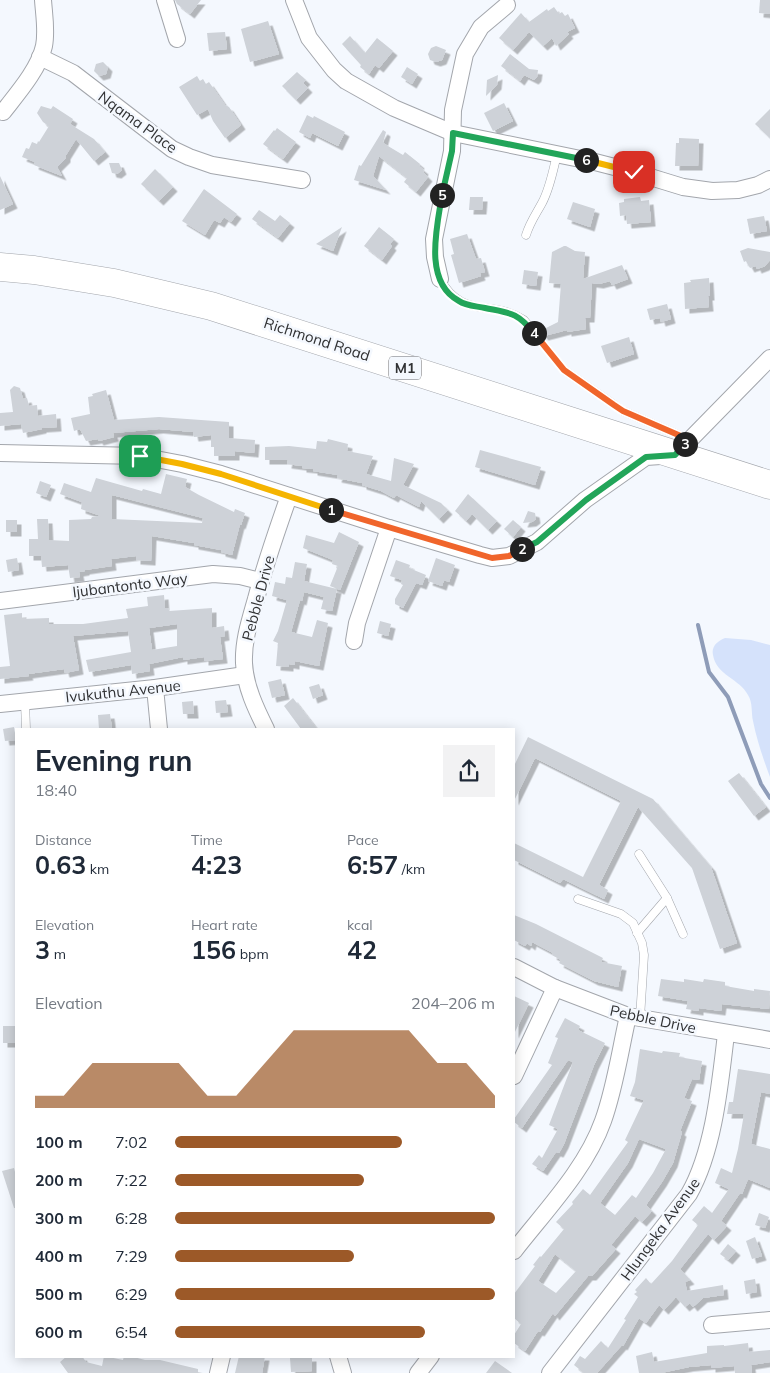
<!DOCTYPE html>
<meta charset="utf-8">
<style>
:root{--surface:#fff;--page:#f2f2f3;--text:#1f2937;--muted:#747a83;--accent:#9c5928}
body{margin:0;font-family:Mulish,sans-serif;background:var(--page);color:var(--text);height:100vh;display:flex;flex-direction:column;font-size:19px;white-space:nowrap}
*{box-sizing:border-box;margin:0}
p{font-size:16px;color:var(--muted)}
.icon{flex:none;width:28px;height:28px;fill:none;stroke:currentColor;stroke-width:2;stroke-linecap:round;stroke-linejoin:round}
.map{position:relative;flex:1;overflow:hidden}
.panel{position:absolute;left:15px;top:728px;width:500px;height:630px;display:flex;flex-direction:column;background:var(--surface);border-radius:0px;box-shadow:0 2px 12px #0003}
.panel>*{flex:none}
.pin{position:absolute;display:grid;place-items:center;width:42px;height:42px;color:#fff;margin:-21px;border-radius:10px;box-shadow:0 2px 8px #0006}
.km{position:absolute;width:25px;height:25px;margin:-12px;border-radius:50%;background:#222;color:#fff;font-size:14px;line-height:25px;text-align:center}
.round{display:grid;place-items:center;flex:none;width:52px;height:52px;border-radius:0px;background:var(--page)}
.head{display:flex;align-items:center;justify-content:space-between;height:85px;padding:0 20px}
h1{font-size:28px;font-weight:700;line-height:38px}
.metrics{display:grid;grid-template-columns:repeat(3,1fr);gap:8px;height:85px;padding:5px 20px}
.metrics div{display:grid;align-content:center}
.metrics b{font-size:25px;font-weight:700}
.metrics small{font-size:14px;font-weight:400}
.metrics p{font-size:14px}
.chart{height:140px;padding:10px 20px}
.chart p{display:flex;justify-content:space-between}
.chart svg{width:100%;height:90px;margin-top:5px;fill:var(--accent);opacity:.7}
ul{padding:0 20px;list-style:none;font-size:16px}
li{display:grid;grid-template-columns:80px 60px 1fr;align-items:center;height:38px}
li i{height:12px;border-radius:6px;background:var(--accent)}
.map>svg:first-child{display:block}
.green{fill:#d5e2fb}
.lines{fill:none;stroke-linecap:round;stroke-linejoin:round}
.stream{stroke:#8e9cb8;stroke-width:4}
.building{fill:#ced2d8;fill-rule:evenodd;filter:url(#shadow)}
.lane-casing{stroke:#a3a6ac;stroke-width:9}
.street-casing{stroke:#a3a6ac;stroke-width:18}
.highway-casing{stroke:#a3a6ac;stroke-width:29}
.lane{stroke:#fff;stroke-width:8}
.street{stroke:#fff;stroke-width:16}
.highway{stroke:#fff;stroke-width:28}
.split-1-casing{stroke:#fff;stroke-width:10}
.split-2-casing{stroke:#fff;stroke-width:10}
.split-3-casing{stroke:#fff;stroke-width:10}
.split-4-casing{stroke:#fff;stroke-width:10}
.split-5-casing{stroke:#fff;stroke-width:10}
.split-6-casing{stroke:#fff;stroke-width:10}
.split-7-casing{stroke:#fff;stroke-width:10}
.split-1{stroke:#f5b400;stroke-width:6}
.split-2{stroke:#f0652b;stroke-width:6}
.split-3{stroke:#22a559;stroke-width:6}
.split-4{stroke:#f0652b;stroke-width:6}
.split-5{stroke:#22a559;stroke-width:6}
.split-6{stroke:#22a559;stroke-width:6}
.split-7{stroke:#f5b400;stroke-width:6}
.labels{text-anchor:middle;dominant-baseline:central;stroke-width:5;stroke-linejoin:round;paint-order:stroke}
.shield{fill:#f4f8fe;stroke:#6c6d71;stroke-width:1}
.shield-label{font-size:14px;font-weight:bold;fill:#313234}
.street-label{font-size:15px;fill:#313234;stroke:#f4f8fe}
</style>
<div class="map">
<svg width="770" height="1373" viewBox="0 0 770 1373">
<defs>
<filter id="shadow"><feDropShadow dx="4.5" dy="4.5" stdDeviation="0" flood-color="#0004"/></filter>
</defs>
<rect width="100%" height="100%" fill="#f4f8fe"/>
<path class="green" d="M725,638L751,640L770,645V777C763,758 757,741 753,721C751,712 753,703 748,695C740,679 716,675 713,655C711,646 718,641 725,638Z"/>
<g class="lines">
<path class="stream" d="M698,625L709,672L728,697L761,784L770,798"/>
</g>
<g class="building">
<path d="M175,0H201L190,14L177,4Z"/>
<path d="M760,0H770V14L759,13Z"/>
<path d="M554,7L559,14L562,12L565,16L568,14L575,28L567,32L569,34L556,46L552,38L543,46L529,32L513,50L499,38L521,13L529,22L547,9L548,11Z"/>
<path d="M268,21L279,54L250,62L241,29Z"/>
<path d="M225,32L227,49L209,51L207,33Z"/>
<path d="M350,36L365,53L377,38L393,51L379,68L375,65L369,74L360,67L361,65L342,44Z"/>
<path d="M436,46L446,50L442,60L436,62L430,60L428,54L431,48Z"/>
<path d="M510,54L529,69L538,70L537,77L534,80L524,75L520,81L501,66Z"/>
<path d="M103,62L108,67L106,74L99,76L94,71L96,64Z"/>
<path d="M407,67L418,74L412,84L401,77Z"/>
<path d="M297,72L306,80L303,83L308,88L296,100L282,86Z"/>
<path d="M498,75L497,85L486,96L487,80Z"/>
<path d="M197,76L200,81L203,79L206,84L209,82L225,105L229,107L241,125L225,138L213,121L208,109L197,115L179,87Z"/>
<path d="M504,103L513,121L493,131L484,113Z"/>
<path d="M41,106L51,109L53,106L73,119L70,124L94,139L105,152L94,161L76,139L66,155V158L57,167L62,176L34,165L35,162L22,157L26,148L29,149L32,142L37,144L38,141L39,142L49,126L43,122L37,113Z"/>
<path d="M770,109V138L755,124Z"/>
<path d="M307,115L313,118L314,116L345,132L338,146L312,133L310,138L299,132Z"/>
<path d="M277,128L296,142L283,159L263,144L274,130L275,131Z"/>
<path d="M383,130L386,132L383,143L403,155L405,152L420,164L419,166L424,170L423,172L428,177L416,192L404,182L407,178L379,156L373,176L386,190L354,180L359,165L361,166Z"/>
<path d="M679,138L699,139L698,166H675L676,143H679Z"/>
<path d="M109,163H119L122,170L117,174L112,173Z"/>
<path d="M155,169L173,187L159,201L141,184Z"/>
<path d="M0,176L13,204L0,210Z"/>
<path d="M204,189L237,214L231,222L224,217L220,223L214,220L205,235L182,221Z"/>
<path d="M470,197H483L482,210H469Z"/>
<path d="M640,197L641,201L649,200L651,222L627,224L626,215L620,216L619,203L624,202V199Z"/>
<path d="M573,202L595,209L590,227L567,219Z"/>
<path d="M259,210L275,221L280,215L290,223L278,238L252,219Z"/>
<path d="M764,216L767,231L750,234L747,219Z"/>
<path d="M342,227L333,251L316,244Z"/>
<path d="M379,227L394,239L390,244L392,246L382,260L364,246Z"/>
<path d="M467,234L476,259L481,258L485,272L480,273L481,276L459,283L451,255L454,254L450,239Z"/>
<path d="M564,246H566L575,251L585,252L583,279L622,265L628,279L612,285L610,281L599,284L592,283L590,318H585L586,329L567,332V330L544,336L540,331L558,322L561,284L549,283L552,252Z"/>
<path d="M748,248L770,252V260L765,266L757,269L756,266L750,268L746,261L744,262L740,251Z"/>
<path d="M524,270L538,272L536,286L522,284Z"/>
<path d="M709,278L710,296H708L709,307L685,309L684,283L691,282L690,280Z"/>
<path d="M667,304L671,319L661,322L660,318L650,320L647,309Z"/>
<path d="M629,337L634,354L607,363L601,346Z"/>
<path d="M14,386L20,388L23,399L27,398L29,406L37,405L38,416L56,414L57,427L42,428V429L23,433L21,424L0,426V413L13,412L10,390Z"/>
<path d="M106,390L114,420L159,417L229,422V438L255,440L254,453L235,451V456H214V447H211V435L194,437L193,432L159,429L113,433L114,437L99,441L98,439L86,441L80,429L74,431L71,418L90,414L88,397L93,396L92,394Z"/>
<path d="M328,439L348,444L347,451L373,456L366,474L391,481L394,458L414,464L403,485L441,503L448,510L439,519L421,501L419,507L396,495L394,498L381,491L362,485V483L337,478L338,475L313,471V469L302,468V466L287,464L288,460H265V447L289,446L316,449L317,441L327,442Z"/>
<path d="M480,450L541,467L535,485L475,467Z"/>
<path d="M166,474L187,479L185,487L199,495L234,512L235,509L245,513L241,525L240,524L232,555L221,552V550L194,545V543L152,536L151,561L136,560V556L111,559L112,566L85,570V571L79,572L80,577L70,578L68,565L42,567L41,556H29V539H38L37,519H48L49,540L69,541V520L91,519L92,517L101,516L81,509L82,502L60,494L64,483L91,492L96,478L142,491L143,489L161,494ZM112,495L203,518L202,523L112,519Z"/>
<path d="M40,481L51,485L46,497L36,493Z"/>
<path d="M468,494L497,521L488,530L472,514L466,521L455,511Z"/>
<path d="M528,511L535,513L536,519L532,522L523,523Z"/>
<rect x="6" y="520" width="11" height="12"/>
<path d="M513,520L521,527L513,537L504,529Z"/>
<path d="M339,532L359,542L340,590L330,586L338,566L332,564L333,560L303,548L306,535L334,543Z"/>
<path d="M17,558L19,570L8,572L6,560Z"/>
<path d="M436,558L455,565L449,582L444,580L442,586L428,581Z"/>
<path d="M396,560L410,565L409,568L426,575L422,585L416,583L403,608L395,604V599L403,585L401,584L402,580L390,576Z"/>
<path d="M295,562L307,564L304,581L337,589L332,611L321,609L324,597L304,592L302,601L300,600L291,632L312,637L317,620L328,623L319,666L295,661V665L289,664V667L276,666L278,643L273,641L278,631L287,600L272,596L275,582L285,584L286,577L292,578Z"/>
<path d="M164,595L165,608H168L169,611L212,608V628L224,626L225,636L220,637L223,659L204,661V657L183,660V657L149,664L150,671L132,674L131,665L89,672L86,660L131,652L128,631L73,636L79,670L65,673L64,669L28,674L29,676L0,679V667L10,666L4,615L22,613V619L49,618V624H83L128,618L126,609L148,606L147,597ZM177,624V646L152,650L149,628Z"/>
<path d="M380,621L391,624L388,636L377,633Z"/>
<path d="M281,679L285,695L272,698L268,682Z"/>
<path d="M319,684L323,695L313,699L309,687Z"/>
<path d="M293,698L317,729H301L284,706Z"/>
<path d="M226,700L228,712L216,713L215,701Z"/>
<path d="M193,701L194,714H183L182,702Z"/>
<path d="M110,714L112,729H99L98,715Z"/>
<path d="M14,727L16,740L5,741L3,729Z"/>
<path d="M528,737L653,799L711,867L737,943L720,949L692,868L638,807L599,885L608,890L604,899L563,879L560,883L514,860V843L583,877L621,801L535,758L514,801V766Z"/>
<path d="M739,773L766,807L754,816L728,781Z"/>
<path d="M514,915L536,924L603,958L601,962L622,966L618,987L594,981L559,963L561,960L552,955L553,953L532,942L531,946L527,943L525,946L514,940Z"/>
<path d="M661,979L684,982V979L703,982L704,979L725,982V986L754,991V989L770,991L769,1009L722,1004L721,1011L699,1008V1011L686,1009L688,1001L658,996Z"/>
<path d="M514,996L529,1003L514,1034Z"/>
<path d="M565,1018L580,1026L578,1030L605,1043L594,1065L564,1144L559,1153L556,1152L543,1171L532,1164L539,1155L542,1158L558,1129L549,1125L573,1062L568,1060L522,1128L514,1122V1119L552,1065L548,1063L558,1038L555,1037Z"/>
<rect x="3" y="1026" width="13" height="17"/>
<path d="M640,1049L662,1053L663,1051L680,1053L679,1057L702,1061L699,1080L692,1079L684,1098L692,1101L680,1131L682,1132L673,1163L662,1182L646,1205L652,1211L642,1222L635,1216L611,1245L616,1249L592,1276H588L555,1316L553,1313L540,1332L538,1331L525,1351L514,1343V1335L521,1324L514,1318V1294L535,1266L533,1265L540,1256L541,1257L564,1229L556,1222L573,1204L572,1202L583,1189L590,1195L628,1142L625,1140L644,1100L630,1096L635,1082ZM639,1139L666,1149L653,1173L636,1198L632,1195L615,1215L600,1203L628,1163ZM555,1254L576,1271L556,1293L538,1281Z"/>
<path d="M738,1069L770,1074V1094L761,1092L751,1144L770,1149V1188L748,1179L742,1194L740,1193L721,1221L727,1226L714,1240L708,1234L680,1269L690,1280L685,1282L687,1291L723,1285L724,1295L703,1298L693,1307L690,1303L685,1307L676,1297L664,1310L659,1305L646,1323L639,1318L623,1346L622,1345L597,1373H584L574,1365L580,1356L585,1359L601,1341L608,1348L626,1320L624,1319L638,1297L634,1294L637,1292L635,1290L646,1278L651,1284L672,1261L698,1225L692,1220L704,1206L712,1213L729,1189L715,1183L721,1168L732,1173L738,1149L744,1114H727L729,1102H733Z"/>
<path d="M14,1168L16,1176V1208H14L2,1171Z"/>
<path d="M759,1213L769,1217L765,1228L755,1225Z"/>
<path d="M755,1237L762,1256L752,1259L746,1241Z"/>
<path d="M728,1244L736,1251L728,1260L720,1254Z"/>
<path d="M755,1279L757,1292L746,1294L744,1281Z"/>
<path d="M748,1343L749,1352L770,1350V1362L751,1365L752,1373H735L734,1366L711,1368V1365L689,1367L661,1373H639L636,1356L652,1352L654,1362L707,1353V1346L724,1345V1346Z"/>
<path d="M67,1356H82L86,1362L102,1366L104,1356L123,1360L124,1356H130L145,1360H160L198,1369V1373H68L60,1362Z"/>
<path d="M239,1356H265L262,1373H235Z"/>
<path d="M312,1357V1371L291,1372L290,1358Z"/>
<path d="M495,1361L512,1373H486Z"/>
</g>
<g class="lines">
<g class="lane-casing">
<g id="lane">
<path d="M526,235C530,222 536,214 542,203C550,188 553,171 557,154"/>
<path d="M440,279C462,320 492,299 524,320L564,370L623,411L690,440"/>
<path d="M25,702L26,729"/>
<path d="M639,854L667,898L683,934"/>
<path d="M578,899L621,914L633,923L642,943L644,955L640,1018"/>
<path d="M637,933L667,898"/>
</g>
</g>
<g class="street-casing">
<g id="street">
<path d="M165,0L177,39"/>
<path d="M294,0L309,38L334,70L346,81L394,108L453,133L595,162L634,172L683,187L712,191L738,190L758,185L770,179"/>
<path d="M40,57L73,73L172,149L189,157L212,165L302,180"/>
<path d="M3,112C17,94 39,69 44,46C47,31 44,15 43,0"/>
<path d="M440,279L435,257L434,239L452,151L453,110L465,54L481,27L507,5"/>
<path d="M0,453L140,456L182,464L221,474L389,528L480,555L492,558L509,556L537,542L585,500L646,457L675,455L770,358"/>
<path d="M0,601L213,574L240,576L260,581"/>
<path d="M354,641L357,623L389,528"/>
<path d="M155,688L159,729"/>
<path d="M0,704L155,688L245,675"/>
<path d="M266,729C256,709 245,686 244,663C243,641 250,620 256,599C265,564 277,530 289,496"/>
<path d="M514,967L555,988L628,1016L770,1040"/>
<path d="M514,1076L555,988"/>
<path d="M514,1251C545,1211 586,1169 603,1121C615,1088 620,1051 628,1016"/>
<path d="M712,1325L770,1320"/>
<path d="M338,1356L343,1373"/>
<path d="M218,1373L222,1356"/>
<path d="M418,1373L431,1356"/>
<path d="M550,1373L689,1194C714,1150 720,1084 726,1034"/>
</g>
</g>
<g class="highway-casing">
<path id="highway" d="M0,267L34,270L114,283L211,306L770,485"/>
</g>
<use href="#lane" class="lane"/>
<use href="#street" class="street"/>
<use href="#highway" class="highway"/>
</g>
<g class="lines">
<g class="split-1-casing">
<path id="split-1" d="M140,456L182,464L221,474L331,510"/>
</g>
<g class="split-2-casing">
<path id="split-2" d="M331,510L492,558L509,556L522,549"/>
</g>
<g class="split-3-casing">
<path id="split-3" d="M522,549L537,542L586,500L646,457L675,455L685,444"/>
</g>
<g class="split-4-casing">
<path id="split-4" d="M534,333L564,370L614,405L623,411L690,440L685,444"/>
</g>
<g class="split-5-casing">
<path id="split-5" d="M442,195C437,227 423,282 459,301C466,306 476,306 485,308C510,313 517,312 534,333"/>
</g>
<g class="split-6-casing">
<path id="split-6" d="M442,195L452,151L453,133L586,160"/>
</g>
<g class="split-7-casing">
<path id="split-7" d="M586,160L634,172"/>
</g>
<use href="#split-1" class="split-1"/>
<use href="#split-2" class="split-2"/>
<use href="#split-3" class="split-3"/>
<use href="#split-4" class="split-4"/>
<use href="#split-5" class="split-5"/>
<use href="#split-6" class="split-6"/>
<use href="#split-7" class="split-7"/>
</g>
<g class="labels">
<rect class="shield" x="389" y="356.5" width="32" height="23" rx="4"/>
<g class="shield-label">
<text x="405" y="368">M1</text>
</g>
<g class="street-label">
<text transform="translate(138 122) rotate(36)">Nqama Place</text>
<text transform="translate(317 339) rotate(18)">Richmond Road</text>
<text transform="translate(130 585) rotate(-7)">Ijubantonto Way</text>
<text transform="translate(258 598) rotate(-75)">Pebble Drive</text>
<text transform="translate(123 691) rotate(-6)">Ivukuthu Avenue</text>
<text transform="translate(653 1019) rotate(12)">Pebble Drive</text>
<text transform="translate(660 1229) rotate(-54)">Hlungeka Avenue</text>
</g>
</g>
</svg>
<div class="pin" style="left:140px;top:456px;background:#1e9e55"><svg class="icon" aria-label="arrive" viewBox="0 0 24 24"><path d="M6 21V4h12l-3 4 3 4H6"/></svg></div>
<div class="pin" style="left:634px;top:172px;background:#d93025"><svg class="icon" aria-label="check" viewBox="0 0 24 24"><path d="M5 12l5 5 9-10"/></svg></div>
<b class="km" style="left:331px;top:510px">1</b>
<b class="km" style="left:522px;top:549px">2</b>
<b class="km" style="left:685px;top:444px">3</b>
<b class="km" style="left:534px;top:333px">4</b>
<b class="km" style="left:442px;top:195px">5</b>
<b class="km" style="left:586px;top:160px">6</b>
<section class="panel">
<div class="head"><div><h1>Evening run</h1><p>18:40</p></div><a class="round"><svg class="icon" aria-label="share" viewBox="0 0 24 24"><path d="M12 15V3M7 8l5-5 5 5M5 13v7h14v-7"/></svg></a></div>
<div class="metrics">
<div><p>Distance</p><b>0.63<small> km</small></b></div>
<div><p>Time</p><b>4:23</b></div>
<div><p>Pace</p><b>6:57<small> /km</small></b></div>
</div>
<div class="metrics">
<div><p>Elevation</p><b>3<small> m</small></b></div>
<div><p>Heart rate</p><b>156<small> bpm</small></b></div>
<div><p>kcal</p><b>42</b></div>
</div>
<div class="chart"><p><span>Elevation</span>204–206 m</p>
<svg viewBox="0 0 160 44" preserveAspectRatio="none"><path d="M0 44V38L10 38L20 22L30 22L40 22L50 22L60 38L70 38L80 22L90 6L100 6L110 6L120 6L130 6L140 22L150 22L160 38V44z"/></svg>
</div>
<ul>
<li><b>100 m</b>7:02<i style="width:71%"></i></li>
<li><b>200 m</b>7:22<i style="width:59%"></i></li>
<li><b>300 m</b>6:28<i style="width:100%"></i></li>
<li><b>400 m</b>7:29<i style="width:56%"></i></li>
<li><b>500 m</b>6:29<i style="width:100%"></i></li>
<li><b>600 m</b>6:54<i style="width:78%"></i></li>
</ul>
</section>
</div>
